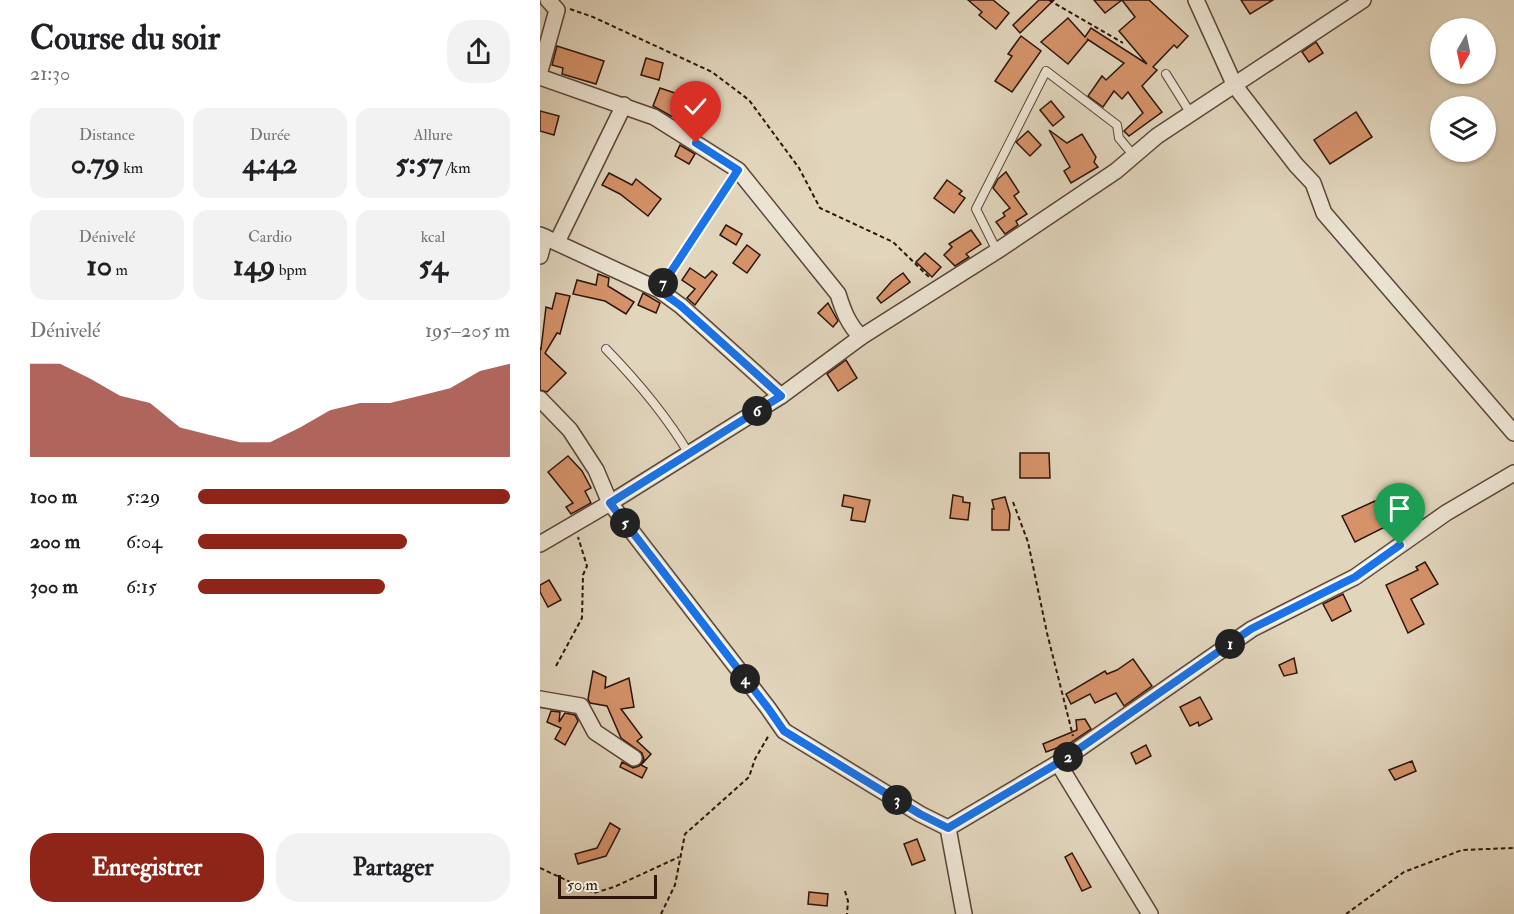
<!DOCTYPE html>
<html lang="fr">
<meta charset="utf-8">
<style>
:root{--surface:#fff;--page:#f2f2f2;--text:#202124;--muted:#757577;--accent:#8f2418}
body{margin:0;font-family:"IM FELL Double Pica",serif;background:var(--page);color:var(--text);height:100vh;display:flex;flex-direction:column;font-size:22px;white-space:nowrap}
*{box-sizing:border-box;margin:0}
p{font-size:20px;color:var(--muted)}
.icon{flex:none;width:33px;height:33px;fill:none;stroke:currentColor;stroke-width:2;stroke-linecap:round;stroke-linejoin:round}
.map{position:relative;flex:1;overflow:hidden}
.side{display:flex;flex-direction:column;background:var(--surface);width:540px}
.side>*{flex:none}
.needle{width:39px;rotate:189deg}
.tools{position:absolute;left:890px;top:18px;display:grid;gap:12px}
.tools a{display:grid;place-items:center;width:66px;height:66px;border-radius:50%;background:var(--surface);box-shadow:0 2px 4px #0004;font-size:30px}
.scale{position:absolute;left:18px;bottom:15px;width:99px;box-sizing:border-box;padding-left:6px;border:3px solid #2e150c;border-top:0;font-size:16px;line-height:21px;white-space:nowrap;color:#2e150c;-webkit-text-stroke:4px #ece4d3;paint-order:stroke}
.pin{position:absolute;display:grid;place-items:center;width:51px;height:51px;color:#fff;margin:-62px -26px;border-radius:50% 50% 50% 0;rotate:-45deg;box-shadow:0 0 6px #0007}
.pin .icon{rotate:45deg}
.km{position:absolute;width:30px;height:30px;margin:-15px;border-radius:50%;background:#222;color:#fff;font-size:16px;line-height:30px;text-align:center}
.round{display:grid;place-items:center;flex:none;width:63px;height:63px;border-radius:24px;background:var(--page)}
.headline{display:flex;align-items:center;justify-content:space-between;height:102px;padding:0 30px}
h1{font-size:33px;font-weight:700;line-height:45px}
.stats{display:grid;grid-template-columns:repeat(3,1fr);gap:9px;height:102px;padding:6px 30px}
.stats div{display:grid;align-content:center;border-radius:15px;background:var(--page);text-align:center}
.stats b{font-size:30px;font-weight:700}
.stats small{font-size:16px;font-weight:400}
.stats p{font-size:16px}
.chart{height:168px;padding:12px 30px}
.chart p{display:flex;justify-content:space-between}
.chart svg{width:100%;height:108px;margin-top:6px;fill:var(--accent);opacity:.7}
.cta{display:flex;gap:12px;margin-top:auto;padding:12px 30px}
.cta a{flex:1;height:69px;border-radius:24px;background:var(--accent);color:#fff;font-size:24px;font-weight:700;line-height:69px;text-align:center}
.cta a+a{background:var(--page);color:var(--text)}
ul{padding:0 30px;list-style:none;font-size:20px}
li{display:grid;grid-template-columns:96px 72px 1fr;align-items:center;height:45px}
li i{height:15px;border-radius:8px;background:var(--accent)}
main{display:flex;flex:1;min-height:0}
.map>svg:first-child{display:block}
.building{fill:#d6936a;stroke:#2e150c;stroke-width:1.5}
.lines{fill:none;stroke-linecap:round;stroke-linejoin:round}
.service-casing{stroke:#5b4538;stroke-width:10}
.minor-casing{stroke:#5b4538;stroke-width:18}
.path{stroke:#2e150c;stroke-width:2;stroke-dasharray:4.5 3;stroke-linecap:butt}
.service{stroke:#ece4d3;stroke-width:8}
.minor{stroke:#ece4d3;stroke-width:15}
.route-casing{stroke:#fff;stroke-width:12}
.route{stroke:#1a73e8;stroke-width:8}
</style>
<main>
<section class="side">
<div class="headline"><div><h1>Course du soir</h1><p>21:30</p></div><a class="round"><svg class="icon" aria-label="share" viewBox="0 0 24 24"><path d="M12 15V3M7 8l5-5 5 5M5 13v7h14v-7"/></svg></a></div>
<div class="stats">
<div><p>Distance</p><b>0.79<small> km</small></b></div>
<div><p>Durée</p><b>4:42</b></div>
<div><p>Allure</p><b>5:57<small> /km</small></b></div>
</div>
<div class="stats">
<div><p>Dénivelé</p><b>10<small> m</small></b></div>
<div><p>Cardio</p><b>149<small> bpm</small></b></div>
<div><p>kcal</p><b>54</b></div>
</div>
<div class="chart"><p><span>Dénivelé</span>195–205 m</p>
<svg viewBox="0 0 160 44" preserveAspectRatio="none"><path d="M0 44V6L10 6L20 12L30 19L40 22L50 32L60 35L70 38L80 38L90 32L100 25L110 22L120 22L130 19L140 16L150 9L160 6V44z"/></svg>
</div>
<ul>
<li><b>100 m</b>5:29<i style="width:100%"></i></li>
<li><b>200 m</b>6:04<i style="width:67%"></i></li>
<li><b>300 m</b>6:15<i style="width:60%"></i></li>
</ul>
<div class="cta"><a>Enregistrer</a><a>Partager</a></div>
</section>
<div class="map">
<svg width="974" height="914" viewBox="0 0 974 914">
<rect width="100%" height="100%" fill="#e1d5bc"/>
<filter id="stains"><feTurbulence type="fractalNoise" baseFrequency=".00333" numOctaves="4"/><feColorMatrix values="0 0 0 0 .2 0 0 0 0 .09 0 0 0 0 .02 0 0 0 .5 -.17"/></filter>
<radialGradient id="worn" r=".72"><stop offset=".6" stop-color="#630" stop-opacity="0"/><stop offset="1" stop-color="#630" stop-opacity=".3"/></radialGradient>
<g class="building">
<path d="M428,0H453L469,13L456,29L439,15L442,12Z"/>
<path d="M499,0H514L480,33L473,25Z"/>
<path d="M554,0H609L648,36L637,48L634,45L613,67L617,70L602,86L622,112L589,136L584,131L603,113L588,92L582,99L574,91L563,107L548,96L562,76L566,80L584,63L547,39L548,40L528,64L501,42L528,18L545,37L551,28L607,64L579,31L595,17L582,0L565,13Z"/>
<path d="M701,0H733L710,14Z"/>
<path d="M481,36L501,51L472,92L455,81L472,56L468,54Z"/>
<path d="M776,42L783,53L769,62L762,52Z"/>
<path d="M17,46L64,61L56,84L22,74L23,68L12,65Z"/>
<path d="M106,58L123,63L119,80L101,75Z"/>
<path d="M120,88L141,95L138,104L149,106L147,120L131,116L113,106Z"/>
<path d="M511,101L524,117L513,126L500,110Z"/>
<path d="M0,111L19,116L14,135L0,131Z"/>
<path d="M816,112L832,137L790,164L774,140Z"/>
<path d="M509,130L527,143L542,134L556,157L554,162L558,167L531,183L524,171L530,167Z"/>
<path d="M488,131L501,145L490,156L476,142Z"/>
<path d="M140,145L155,154L149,164L135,156Z"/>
<path d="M466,172L479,192L474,196L487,214L476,221L478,225L465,234L456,222L465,216L463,213L470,208L453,188L458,179Z"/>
<path d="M69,173L92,185L96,179L121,199L108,216L80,194L62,185Z"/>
<path d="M407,180L422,191L419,194L425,198L414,213L394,198Z"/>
<path d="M186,225L202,234L196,245L180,235Z"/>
<path d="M431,230L441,244L426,254L429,257L415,266L404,255L412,247L409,244Z"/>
<path d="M207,245L220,255L207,273L193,263Z"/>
<path d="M385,253L401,267L392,277L376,262Z"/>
<path d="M150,268L165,278L172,271L177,275L155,305L147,298L155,289L142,280Z"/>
<path d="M363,273L370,282L341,303L337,298L352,281Z"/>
<path d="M58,274L69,278L68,286L94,302L86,314L65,301L33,294L37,280L56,285Z"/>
<path d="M16,293L30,296L20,334L17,333L5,353L26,373L7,392L0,390V348L1,349L6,307L12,309Z"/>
<path d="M103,293L120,303L116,313L98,305Z"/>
<path d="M288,303L298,321L293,327L278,313Z"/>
<path d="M306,360L317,378L298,391L287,374Z"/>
<path d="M480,453H509L510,478H480Z"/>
<path d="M28,456L42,471L51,488L45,491L51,503L31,514L26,507L33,503L8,472Z"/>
<path d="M304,495L330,500L325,522L311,520L313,508L302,506Z"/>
<path d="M413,495L423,497V502L430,503L428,520L410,518Z"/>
<path d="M465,497L470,514L469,530H452V509H454L452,500Z"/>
<path d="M835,501L847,526L815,542L802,516Z"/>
<path d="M885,562L898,584L871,599L884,624L868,633L846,585L878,570L876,567Z"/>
<path d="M9,580L21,600L8,607L0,592V585Z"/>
<path d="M803,594L811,611L792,621L783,604Z"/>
<path d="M754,658L757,673L744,676L739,665Z"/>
<path d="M593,659L612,686L584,706L576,693L555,703L550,694L531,704L526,694L565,671L567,674L577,670Z"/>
<path d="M53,671L66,677L65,688L89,678L94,707L81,709L102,737L97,741L111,754L101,765L107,768L102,778L80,767L82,762L93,768L99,766L104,759L102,753L81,738L67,706L50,703L48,699Z"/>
<path d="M660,697L672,719L659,726L658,722L650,726L640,707Z"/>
<path d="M11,711L20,712L19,722L25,713L35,715L38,721L25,745L15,739L21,728L7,722Z"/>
<path d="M545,719L551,729L530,743L506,752L503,744L537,730L536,720Z"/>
<path d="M606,745L611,756L596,764L591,753Z"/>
<path d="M872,761L876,771L855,780L849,770Z"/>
<path d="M70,823L80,829L66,856L38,864L35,854L57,848Z"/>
<path d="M377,839L385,860L372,865L364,844Z"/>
<path d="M532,853L551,887L542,891L525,857Z"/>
<path d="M269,892L288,894L287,906L268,904Z"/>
</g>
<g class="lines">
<g class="service-casing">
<g id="service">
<path d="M626,74L651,114"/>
<path d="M457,251L436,209L506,71L577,125L579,138L594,156"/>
<path d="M66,349C97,381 126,415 149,454"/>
</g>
</g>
<g class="minor-casing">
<g id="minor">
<path d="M656,0L695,86L756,165L773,183L784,213L974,433"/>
<path d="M0,71L17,10L8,0"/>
<path d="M0,77L114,117L198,170L298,294C303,310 308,324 321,337"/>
<path d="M0,235L119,290L141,306L241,396"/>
<path d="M17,242L84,105"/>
<path d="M0,256L5,237"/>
<path d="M0,399L30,430L56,470L70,503L228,708L244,731L380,814L408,828"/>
<path d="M0,544L70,503L241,396L321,337L457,251L576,171L617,136L823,0"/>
<path d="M0,699L41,706L55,732L94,758"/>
<path d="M518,763L610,914"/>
<path d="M424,914L408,828L523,760L712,629L815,577L906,513L974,473"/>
</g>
</g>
<g class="path">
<path d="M509,0L583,43"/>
<path d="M30,9L53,17L172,72L209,100L259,168L280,208L353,242L390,278"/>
<path d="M127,277L191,182"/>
<path d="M473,502L488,542L507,633L533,736"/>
<path d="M16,666L42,618L43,575L47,566L38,537"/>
<path d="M0,868L54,893L74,887L139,857"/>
<path d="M305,891L308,901L307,914"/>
<path d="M121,914L135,885L145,834L209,777L215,759L229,735"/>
<path d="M806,914L864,872L922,850L974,848"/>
</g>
<use href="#service" class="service"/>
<use href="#minor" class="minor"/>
</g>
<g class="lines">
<g class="route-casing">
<path id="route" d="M156,143L198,170L119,290L141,306L241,396L70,503L228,708L244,731L380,814L408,828L523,760L711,629L815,577L860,545"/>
</g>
<use href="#route" class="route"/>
</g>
<rect width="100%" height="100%" filter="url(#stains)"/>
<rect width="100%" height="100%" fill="url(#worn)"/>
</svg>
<div class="tools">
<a><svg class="needle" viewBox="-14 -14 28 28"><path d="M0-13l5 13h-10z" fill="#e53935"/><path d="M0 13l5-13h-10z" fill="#757577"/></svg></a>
<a><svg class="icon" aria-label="layers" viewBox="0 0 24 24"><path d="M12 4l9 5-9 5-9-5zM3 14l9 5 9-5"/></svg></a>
</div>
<div class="scale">50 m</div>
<div class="pin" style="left:860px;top:545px;background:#1e9e55"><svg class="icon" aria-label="arrive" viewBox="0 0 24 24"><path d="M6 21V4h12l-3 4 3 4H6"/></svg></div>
<div class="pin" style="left:156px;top:143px;background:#d93025"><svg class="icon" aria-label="check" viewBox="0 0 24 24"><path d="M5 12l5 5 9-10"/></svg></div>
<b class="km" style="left:690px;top:644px">1</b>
<b class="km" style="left:528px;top:757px">2</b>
<b class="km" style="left:357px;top:800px">3</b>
<b class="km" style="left:205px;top:679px">4</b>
<b class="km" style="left:85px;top:523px">5</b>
<b class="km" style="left:217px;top:411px">6</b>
<b class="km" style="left:123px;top:283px">7</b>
</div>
</main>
